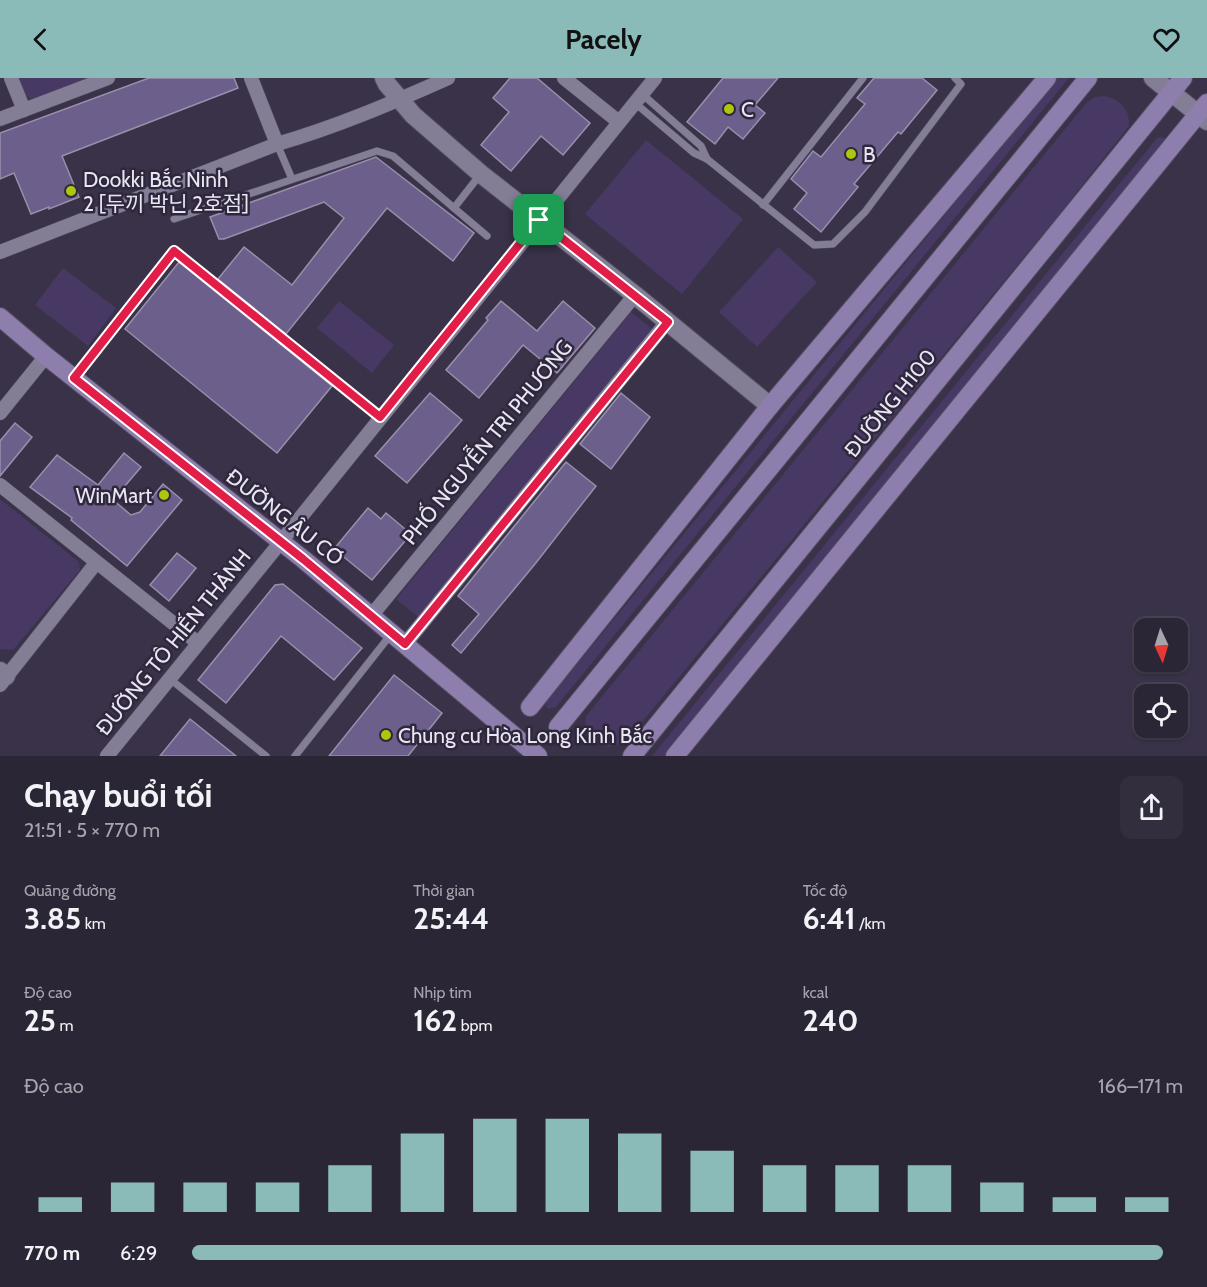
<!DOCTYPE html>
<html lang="vi">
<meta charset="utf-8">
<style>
:root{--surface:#2b2636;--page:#332e3e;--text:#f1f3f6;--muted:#a6a5ad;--line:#474351;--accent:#8bbbb9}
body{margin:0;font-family:Cabin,"Noto Sans KR",sans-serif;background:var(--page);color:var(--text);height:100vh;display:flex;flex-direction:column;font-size:22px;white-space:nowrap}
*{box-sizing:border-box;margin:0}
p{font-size:20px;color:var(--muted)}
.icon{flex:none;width:33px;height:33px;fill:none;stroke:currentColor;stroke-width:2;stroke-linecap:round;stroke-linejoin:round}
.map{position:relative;height:678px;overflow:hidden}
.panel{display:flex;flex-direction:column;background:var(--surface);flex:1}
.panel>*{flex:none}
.needle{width:39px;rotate:176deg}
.tools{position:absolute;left:1134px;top:540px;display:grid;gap:12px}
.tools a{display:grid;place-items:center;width:54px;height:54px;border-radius:12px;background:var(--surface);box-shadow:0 2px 4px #0004,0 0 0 2px var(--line);font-size:30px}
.pin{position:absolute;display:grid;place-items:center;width:51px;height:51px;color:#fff;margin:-26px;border-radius:12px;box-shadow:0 3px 9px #0006}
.round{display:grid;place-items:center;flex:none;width:63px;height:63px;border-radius:12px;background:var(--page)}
.summary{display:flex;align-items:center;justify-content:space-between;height:102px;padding:0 24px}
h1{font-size:33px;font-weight:700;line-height:45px}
.figures{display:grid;grid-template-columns:repeat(3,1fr);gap:9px;height:102px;padding:6px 24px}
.figures div{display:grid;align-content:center}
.figures b{font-size:30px;font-weight:700}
.figures small{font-size:16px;font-weight:400}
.figures p{font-size:16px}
.chart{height:168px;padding:12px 24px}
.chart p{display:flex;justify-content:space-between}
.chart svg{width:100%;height:108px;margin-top:6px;stroke:var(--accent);stroke-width:6}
ul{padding:0 24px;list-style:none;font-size:20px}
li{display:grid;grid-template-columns:96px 72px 1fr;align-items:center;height:45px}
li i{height:15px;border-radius:8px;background:var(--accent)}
header{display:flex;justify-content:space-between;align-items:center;height:78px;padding:0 24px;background:var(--accent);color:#111;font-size:27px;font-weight:700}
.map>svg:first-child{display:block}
.green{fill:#473963}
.building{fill:#6d5f8c;stroke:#9890aa;stroke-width:1.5}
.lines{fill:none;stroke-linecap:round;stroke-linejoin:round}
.service-casing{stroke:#544f61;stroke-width:8}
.minor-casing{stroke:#544f61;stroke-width:15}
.tertiary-casing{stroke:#544f61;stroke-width:20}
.secondary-casing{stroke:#544f61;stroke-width:20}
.service{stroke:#847d96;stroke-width:7}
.minor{stroke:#847d96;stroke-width:14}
.tertiary{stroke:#847d96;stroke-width:18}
.secondary{stroke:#8d7ead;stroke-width:18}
.route-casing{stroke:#fff;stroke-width:12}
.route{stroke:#e11d48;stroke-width:8}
.poi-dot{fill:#aec60c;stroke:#2f283d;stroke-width:2}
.labels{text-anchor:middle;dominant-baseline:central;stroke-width:5;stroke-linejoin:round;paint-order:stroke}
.poi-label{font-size:21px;fill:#e9e5f3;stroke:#2f283d;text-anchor:start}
.street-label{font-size:21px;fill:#e9e5f3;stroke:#2f283d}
</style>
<header><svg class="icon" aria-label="back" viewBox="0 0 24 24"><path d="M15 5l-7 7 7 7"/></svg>Pacely<svg class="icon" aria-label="heart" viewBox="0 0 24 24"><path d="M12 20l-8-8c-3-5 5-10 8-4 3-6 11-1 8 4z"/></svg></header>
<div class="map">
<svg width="1207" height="678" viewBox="0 0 1207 678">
<rect width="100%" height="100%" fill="#393248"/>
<g class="green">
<path d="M18,0H90L31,21L23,16Z"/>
<path d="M1057,0H1069L556,629L549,631L546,629L547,623Z"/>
<path d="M1104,18C1120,21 1130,31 1129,48L1061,134L625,665L608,669L593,665L585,655L586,638L1087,24L1095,19Z"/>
<path d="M1161,59L1165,60V66L666,678H652L1157,60Z"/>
<path d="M646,62L743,141L682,216L585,136Z"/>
<path d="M778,169L817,204L757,269L719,234Z"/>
<path d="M63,190L116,230L88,268L35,227Z"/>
<path d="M339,223L394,267L372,295L317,250Z"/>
<path d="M631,234L654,252L418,539L396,521Z"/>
<path d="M0,421L79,484L80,492L13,572L0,571Z"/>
</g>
<g class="building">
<path d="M149,0H234L238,10L62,78L79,119L49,131V129L31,136L14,95L0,101V55Z"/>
<path d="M510,0H537L590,45L563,77L541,58L511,93L481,67L509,34L493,20Z"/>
<path d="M723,0H778L755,27L765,35L743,61L728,49L715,66L687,44Z"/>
<path d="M874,0H922L937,12L901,56L898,54L854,106L858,109L821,154L794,131L807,115L791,101L813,73L821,79L865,26L857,20Z"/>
<path d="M376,79L474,155L453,183L387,130L286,256L218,201L244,169L292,207L344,140L324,124L224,161H219L210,139Z"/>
<path d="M179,184L332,308L277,375L125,251Z"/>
<path d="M501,223L537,253L563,223L595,250L557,295L523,267L479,320L446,292L488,242L486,240Z"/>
<path d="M430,315L462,342L407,405L375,378Z"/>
<path d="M621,315L650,339L611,391L580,366Z"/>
<path d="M15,345L32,359L0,398V363Z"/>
<path d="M124,375L141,389L113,422L131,437L140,434L163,406L182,422L127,488L71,442L72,440L30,409L57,377L98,407Z"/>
<path d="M566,384L596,408L535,486L461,575L452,567L479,536L458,518Z"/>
<path d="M368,430L381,441L386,435L411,456L372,502L334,471Z"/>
<path d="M177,475L196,490L169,523L150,507Z"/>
<path d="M283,506L362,570L334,602L281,558L226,625L198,602L275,507Z"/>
<path d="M394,597L442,635L408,678H329Z"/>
<path d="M190,641L236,678H160Z"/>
</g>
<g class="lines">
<g class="service-casing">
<g id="service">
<path d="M642,16L701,68L707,81"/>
<path d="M635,25L694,75L707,81L814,167L833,166L865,134L961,6L955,0"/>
<path d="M277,66L292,101"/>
<path d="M479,98L454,130L487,158"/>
<path d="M763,127L863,0"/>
<path d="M174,141L377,73L393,78L454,130"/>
<path d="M74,300L174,173L380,339"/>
<path d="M170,601L266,678"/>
<path d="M295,678L392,555"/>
</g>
</g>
<g class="minor-casing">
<g id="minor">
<path d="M11,0L24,32"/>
<path d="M251,0L277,66"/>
<path d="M564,0L619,44"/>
<path d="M0,41L108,0"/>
<path d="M0,174L277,66C336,49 392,25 448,0"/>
<path d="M0,335L46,278"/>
<path d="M0,407L198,565"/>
<path d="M371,538L635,217"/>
<path d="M405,566L667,244"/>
<path d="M0,607L96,485"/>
<path d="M107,678C291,453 472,225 655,0"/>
</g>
</g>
<g class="tertiary-casing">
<g id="tertiary">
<path d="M384,0L387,6L413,37L481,96L635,217L770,328"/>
<path d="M1153,0L1207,43"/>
<path d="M0,593L6,598"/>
</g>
</g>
<g class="secondary-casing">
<g id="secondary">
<path d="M0,239L46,278L303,481L538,678"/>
<path d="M530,629L770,328L1047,0"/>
<path d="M558,649L1088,0"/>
<path d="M632,678L1183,0"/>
<path d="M675,678L1207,25"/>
</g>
</g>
<use href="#service" class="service"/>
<use href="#minor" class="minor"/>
<use href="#tertiary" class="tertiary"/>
<use href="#secondary" class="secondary"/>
</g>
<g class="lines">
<g class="route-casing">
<path id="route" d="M539,142L668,244L405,566L303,481L74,300L174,173L380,339Z"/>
</g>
<use href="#route" class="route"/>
</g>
<g class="poi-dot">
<circle cx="729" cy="31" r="6"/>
<circle cx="851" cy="76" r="6"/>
<circle cx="71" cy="113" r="6"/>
<circle cx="164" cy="417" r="6"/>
<circle cx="386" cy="657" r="6"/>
</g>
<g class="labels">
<g class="poi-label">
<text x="741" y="31">C</text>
<text x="863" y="76">B</text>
<text x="83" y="101">Dookki Bắc Ninh<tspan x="83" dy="24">2 [두끼 박닌 2호점]</tspan></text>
<text x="152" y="417" text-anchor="end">WinMart</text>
<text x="398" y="657">Chung cư Hòa Long Kinh Bắc</text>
</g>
<g class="street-label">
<text transform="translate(890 325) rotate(-51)">ĐƯỜNG H100</text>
<text transform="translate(487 364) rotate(-51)">PHỐ NGUYỄN TRI PHƯƠNG</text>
<text transform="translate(285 439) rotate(38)">ĐƯỜNG ÂU CƠ</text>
<text transform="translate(173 564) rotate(-51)">ĐƯỜNG TÔ HIẾN THÀNH</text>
</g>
</g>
</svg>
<div class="tools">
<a><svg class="needle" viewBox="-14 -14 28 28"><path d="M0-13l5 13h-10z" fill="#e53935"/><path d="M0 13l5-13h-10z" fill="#a6a5ad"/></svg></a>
<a><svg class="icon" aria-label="locate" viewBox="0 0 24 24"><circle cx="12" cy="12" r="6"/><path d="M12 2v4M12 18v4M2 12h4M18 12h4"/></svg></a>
</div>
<div class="pin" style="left:539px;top:142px;background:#1e9e55"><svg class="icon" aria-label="arrive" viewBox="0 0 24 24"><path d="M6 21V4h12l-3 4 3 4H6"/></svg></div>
</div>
<section class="panel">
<div class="summary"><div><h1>Chạy buổi tối</h1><p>21:51 · 5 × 770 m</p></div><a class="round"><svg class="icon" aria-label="share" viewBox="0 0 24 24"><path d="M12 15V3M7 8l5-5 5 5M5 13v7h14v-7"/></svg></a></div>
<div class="figures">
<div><p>Quãng đường</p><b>3.85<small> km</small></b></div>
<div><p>Thời gian</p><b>25:44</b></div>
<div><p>Tốc độ</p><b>6:41<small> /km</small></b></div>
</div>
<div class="figures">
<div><p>Độ cao</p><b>25<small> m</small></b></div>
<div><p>Nhịp tim</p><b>162<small> bpm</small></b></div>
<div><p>kcal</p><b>240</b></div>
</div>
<div class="chart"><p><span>Độ cao</span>166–171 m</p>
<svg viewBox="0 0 160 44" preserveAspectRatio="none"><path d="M5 44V38M15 44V32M25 44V32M35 44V32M45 44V25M55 44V12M65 44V6M75 44V6M85 44V12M95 44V19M105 44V25M115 44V25M125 44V25M135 44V32M145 44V38M155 44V38"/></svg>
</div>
<ul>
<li><b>770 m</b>6:29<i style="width:98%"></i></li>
</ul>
</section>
